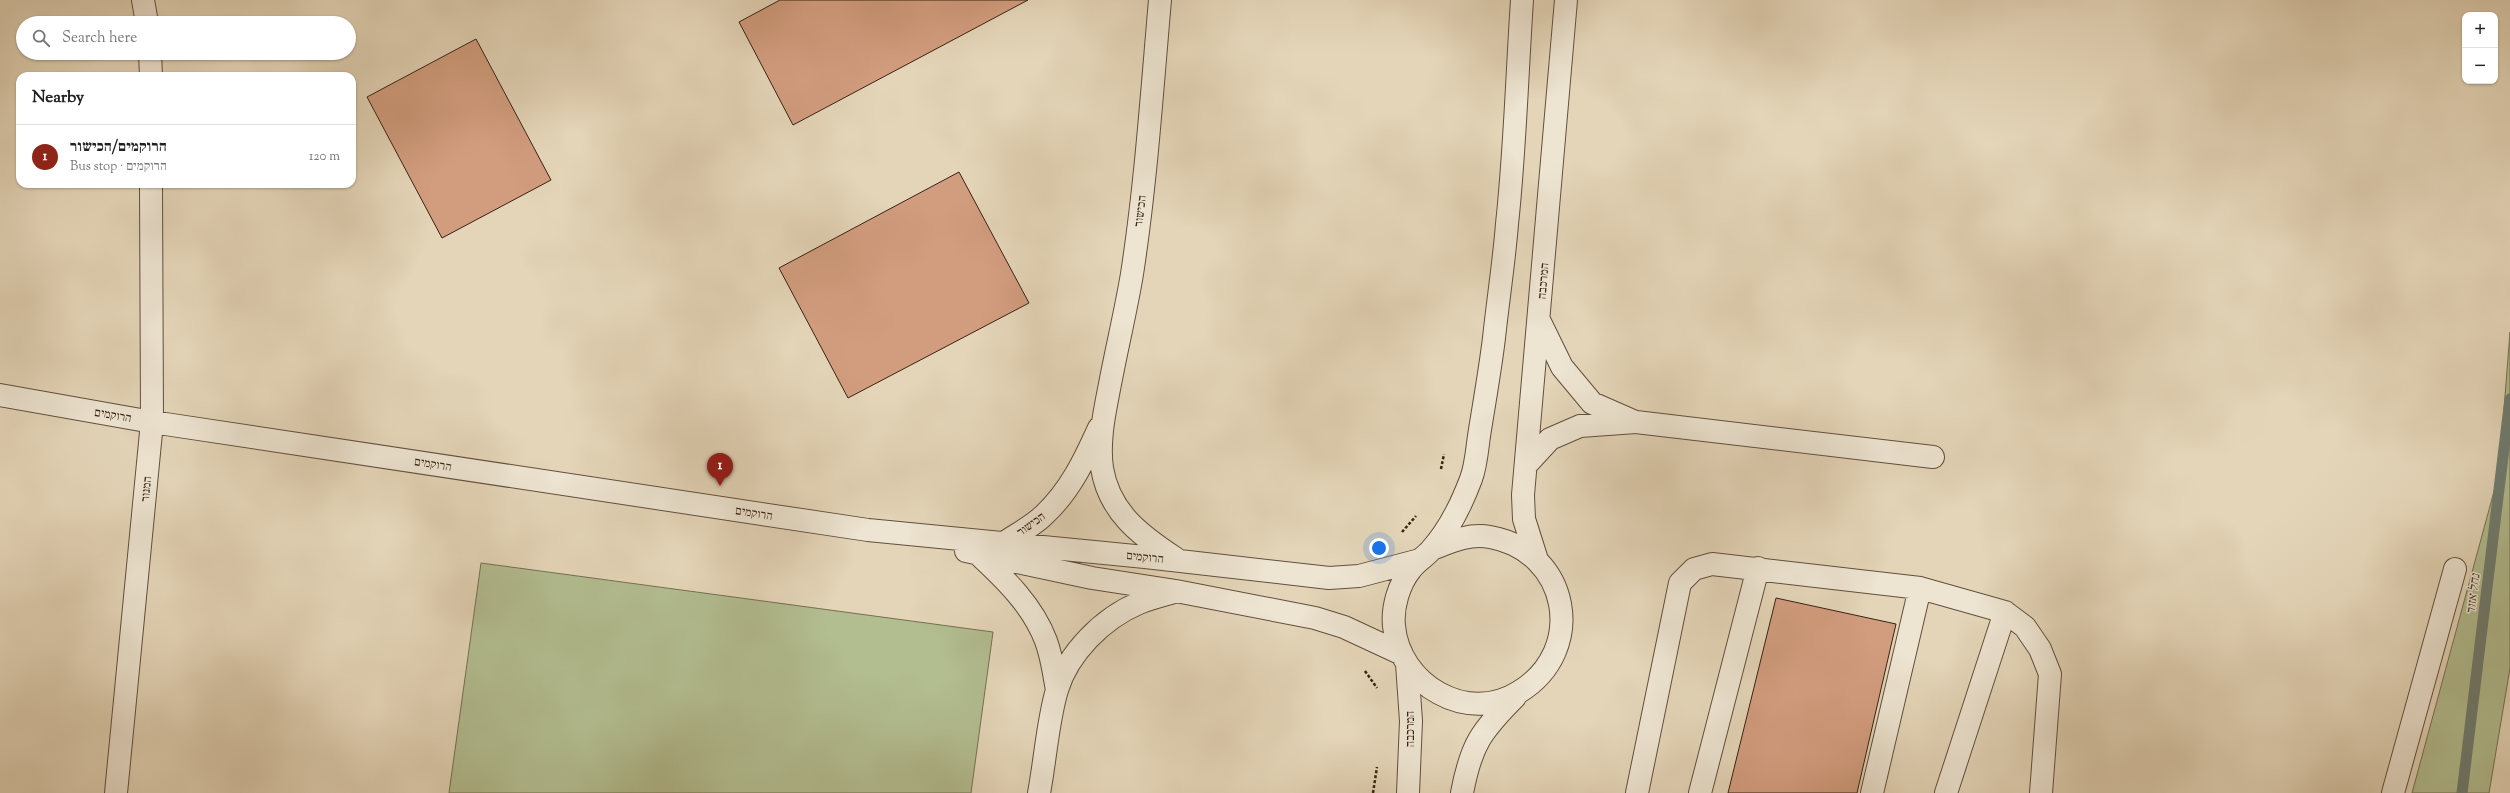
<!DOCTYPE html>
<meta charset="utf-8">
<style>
:root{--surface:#fff;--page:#f2f2f2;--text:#222;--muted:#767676;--line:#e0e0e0;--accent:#8f2418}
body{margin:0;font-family:"Sorts Mill Goudy","Frank Ruhl Libre",serif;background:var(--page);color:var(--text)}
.controls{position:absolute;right:12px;top:12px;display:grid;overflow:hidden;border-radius:8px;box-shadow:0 1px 3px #0004}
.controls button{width:36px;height:36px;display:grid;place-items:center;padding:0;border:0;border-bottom:1px solid var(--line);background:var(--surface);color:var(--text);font:20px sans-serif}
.you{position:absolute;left:1379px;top:548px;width:14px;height:14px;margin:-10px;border:3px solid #fff;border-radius:50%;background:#1a73e8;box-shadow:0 0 0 6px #1a73e833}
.badge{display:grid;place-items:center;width:26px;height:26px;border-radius:50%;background:var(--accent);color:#fff;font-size:13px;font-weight:700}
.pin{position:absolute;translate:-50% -33px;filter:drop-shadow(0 1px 2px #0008)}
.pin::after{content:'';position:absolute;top:21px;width:14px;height:12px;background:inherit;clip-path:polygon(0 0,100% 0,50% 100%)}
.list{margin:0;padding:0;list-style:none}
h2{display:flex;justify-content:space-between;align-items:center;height:52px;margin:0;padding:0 16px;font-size:17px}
h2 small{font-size:13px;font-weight:400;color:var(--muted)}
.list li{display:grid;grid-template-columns:26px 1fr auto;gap:12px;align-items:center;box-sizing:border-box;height:64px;padding:0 16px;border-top:1px solid var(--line)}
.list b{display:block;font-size:15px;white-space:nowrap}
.list p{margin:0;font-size:13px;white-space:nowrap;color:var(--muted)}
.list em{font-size:13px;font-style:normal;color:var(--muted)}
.icon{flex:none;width:22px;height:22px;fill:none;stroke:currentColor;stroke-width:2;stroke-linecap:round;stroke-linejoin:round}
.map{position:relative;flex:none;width:2510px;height:793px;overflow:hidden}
.search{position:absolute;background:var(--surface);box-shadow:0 1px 3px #0004;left:16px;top:16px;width:340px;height:44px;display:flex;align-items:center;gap:10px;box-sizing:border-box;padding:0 14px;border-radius:22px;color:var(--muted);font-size:15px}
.panel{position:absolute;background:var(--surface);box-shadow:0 1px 3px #0004;left:16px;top:72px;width:340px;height:116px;border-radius:12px}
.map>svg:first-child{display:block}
</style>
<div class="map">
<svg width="2510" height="793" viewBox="0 0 2510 793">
<rect width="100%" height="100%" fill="#e4d5b8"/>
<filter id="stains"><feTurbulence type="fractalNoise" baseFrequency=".005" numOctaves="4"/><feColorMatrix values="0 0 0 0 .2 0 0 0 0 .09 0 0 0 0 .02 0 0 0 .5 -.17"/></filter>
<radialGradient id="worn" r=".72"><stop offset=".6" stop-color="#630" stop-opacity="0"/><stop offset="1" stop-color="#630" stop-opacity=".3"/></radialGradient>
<path fill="#b2bd90" stroke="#747052" d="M2510 332V668L2489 793H2412L2499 473Z
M481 563 993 632 971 793H449Z"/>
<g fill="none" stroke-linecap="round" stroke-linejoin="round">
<path stroke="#6f7d72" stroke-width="11" d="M2462 793 2510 399"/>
</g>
<path fill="#d29d7f" stroke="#372214" d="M780 0H1028L793 125 739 22Z
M476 39 551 180 442 238 367 97Z
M959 172 1029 303 848 398 779 268Z
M1776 598 1896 624 1857 793H1728Z"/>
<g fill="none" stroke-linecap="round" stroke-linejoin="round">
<g stroke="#624f3d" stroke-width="24">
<path id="minor" d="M143 0 147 23
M1160 0C1152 91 1146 183 1132 274 1126 310 1117 347 1110 384 1105 410 1098 440 1102 468 1109 512 1140 535 1175 558
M150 53 151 76
M1540 322 1562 367 1592 403 1633 421
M0 395 152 422 868 530 1145 557 1329 578 1359 576 1420 560
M1526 465 1550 439 1580 426 1636 422 1933 457
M1004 543C1017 534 1033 526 1044 515 1070 491 1085 459 1099 428
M1432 549C1450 542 1469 533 1490 537 1569 551 1588 650 1519 692 1467 725 1399 684 1394 626 1392 607 1399 584 1411 569 1416 562 1425 557 1431 550 1448 531 1462 503 1471 479 1476 466 1477 450 1479 436 1484 404 1490 371 1494 338 1498 300 1504 262 1507 224 1515 150 1517 75 1522 0
M966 551 1092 578 1176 591 1315 618 1344 627 1400 653
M978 554C1005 579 1033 606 1046 641 1052 657 1054 674 1057 690
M1537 560 1524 519 1523 495 1566 0
M1407 664 1411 721 1408 793
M116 793 152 422 151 184
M1039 793C1045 762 1048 719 1057 690 1068 653 1103 618 1139 603 1149 599 1160 596 1171 593
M1462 793C1471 745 1481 731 1515 697
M1637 793 1680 583 1694 569 1712 564 1920 588 2005 612 2025 627 2040 649 2050 674 2041 793
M1700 793 1758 568
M1872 793 1920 588
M1946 793 2005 612
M2393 793 2455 569"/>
</g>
<path stroke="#372214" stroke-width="2.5" stroke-dasharray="3 2" stroke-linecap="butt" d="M1441 469 1444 454
M1402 532 1416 516
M1365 671 1377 688
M1373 793 1377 767"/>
<use href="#minor" stroke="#ede4d1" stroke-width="22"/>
</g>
<g text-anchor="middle" stroke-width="3" stroke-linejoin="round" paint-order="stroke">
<g font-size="12" fill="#372214" stroke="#ede4d1">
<text transform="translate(1140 211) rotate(-83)" y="4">הכישור</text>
<text transform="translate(1543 281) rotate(-85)" y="4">המרכבה</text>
<text transform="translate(113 415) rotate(10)" y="4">הרוקמים</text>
<text transform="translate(433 464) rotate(9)" y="4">הרוקמים</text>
<text transform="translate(146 489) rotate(-84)" y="4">המנור</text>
<text transform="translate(754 513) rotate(9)" y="4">הרוקמים</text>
<text transform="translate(1031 524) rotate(-36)" y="4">הכישור</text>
<text transform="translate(1145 557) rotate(6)" y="4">הרוקמים</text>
<text transform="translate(1410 729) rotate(-90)" y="4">המרכבה</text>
</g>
<g font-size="13" font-style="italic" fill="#4e483b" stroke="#ede4d1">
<text transform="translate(2472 594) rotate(-83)" y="5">נחל אזור</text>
</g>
</g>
<rect width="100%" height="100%" filter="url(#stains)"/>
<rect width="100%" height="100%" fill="url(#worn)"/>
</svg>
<div class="controls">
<button>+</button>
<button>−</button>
</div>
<div class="you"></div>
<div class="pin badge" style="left:720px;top:486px">1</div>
<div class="search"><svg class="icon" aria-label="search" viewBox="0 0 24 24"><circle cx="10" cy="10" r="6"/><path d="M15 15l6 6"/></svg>Search here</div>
<section class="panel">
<h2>Nearby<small></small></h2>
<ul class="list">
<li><span class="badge">1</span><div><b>הרוקמים/הכישור</b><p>Bus stop · הרוקמים</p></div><em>120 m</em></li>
</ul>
</section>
</div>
